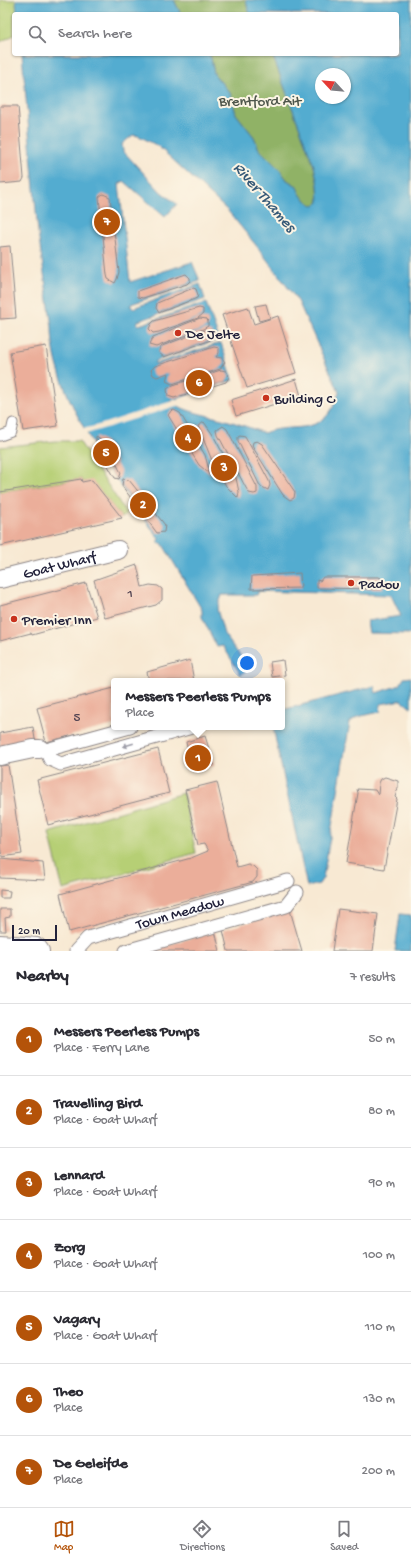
<!DOCTYPE html>
<meta charset="utf-8">
<style>
:root{--surface:#fff;--page:#f7f7f7;--text:#2b2b33;--muted:#7c7c81;--line:#e1e1e2;--accent:#b45309}
body{margin:0;font-family:"Gochi Hand",sans-serif;background:var(--page);color:var(--text)}
.compass{position:absolute;left:315px;top:68px;width:36px;height:36px;border-radius:50%;background:var(--surface);box-shadow:0 1px 3px #0004;rotate:296deg}
.scale{position:absolute;left:12px;bottom:10px;width:45px;box-sizing:border-box;padding-left:4px;border:2px solid #22223b;border-top:0;font-size:11px;line-height:14px;white-space:nowrap;color:#22223b;-webkit-text-stroke:3px #fcf5e5;paint-order:stroke}
.you{position:absolute;left:247px;top:663px;width:14px;height:14px;margin:-10px;border:3px solid #fff;border-radius:50%;background:#1a73e8;box-shadow:0 0 0 6px #1a73e833}
.badge{display:grid;place-items:center;width:26px;height:26px;border-radius:50%;background:var(--accent);color:#fff;font-size:13px;font-weight:700}
.pin{position:absolute;translate:-50% -50%;border:2px solid #fff;box-shadow:0 1px 4px #0006}
.popup{position:absolute;left:111px;top:678px;width:174px;height:52px;box-sizing:border-box;display:grid;place-content:center;border-radius:4px;background:var(--surface);filter:drop-shadow(0 1px 3px #0005);font-size:13px;white-space:nowrap;color:var(--muted)}
.popup b{font-size:15px;color:var(--text)}
.popup::after{content:'';position:absolute;left:50%;top:100%;margin-left:-8px;border:8px solid transparent;border-top-color:var(--surface)}
.list{margin:0;padding:0;list-style:none}
h2{display:flex;justify-content:space-between;align-items:center;height:52px;margin:0;padding:0 16px;font-size:17px}
h2 small{font-size:13px;font-weight:400;color:var(--muted)}
.list li{display:grid;grid-template-columns:26px 1fr auto;gap:12px;align-items:center;box-sizing:border-box;height:72px;padding:0 16px;border-top:1px solid var(--line)}
.list b{display:block;font-size:15px;white-space:nowrap}
.list p{margin:0;font-size:13px;white-space:nowrap;color:var(--muted)}
.list em{font-size:13px;font-style:normal;color:var(--muted)}
.icon{flex:none;width:22px;height:22px;fill:none;stroke:currentColor;stroke-width:2;stroke-linecap:round;stroke-linejoin:round}
.map{position:relative;flex:none;width:411px;height:951px;overflow:hidden}
.search{position:absolute;background:var(--surface);box-shadow:0 1px 3px #0004;left:12px;right:12px;top:12px;height:44px;display:flex;align-items:center;gap:10px;box-sizing:border-box;padding:0 14px;border-radius:4px;color:var(--muted);font-size:15px}
.sheet{height:556px;background:var(--surface)}
nav{display:flex;justify-content:space-around;align-items:center;box-sizing:border-box;height:56px;border-top:1px solid var(--line);background:var(--surface);font-size:11px;color:var(--muted)}
nav a{display:grid;justify-items:center;gap:2px}
nav .on{color:var(--accent)}
.map>svg:first-child{display:block}
</style>
<div class="map">
<svg width="411" height="951" viewBox="0 0 411 951">
<rect width="100%" height="100%" fill="#fcf5e5"/>
<filter id="ink" filterUnits="userSpaceOnUse"><feTurbulence type="fractalNoise" baseFrequency=".025" numOctaves="2"/><feDisplacementMap in="SourceGraphic" scale="8" xChannelSelector="R" yChannelSelector="G"/><feConvolveMatrix kernelMatrix="1 2 1 2 8 2 1 2 1" color-interpolation-filters="sRGB"/></filter>
<filter id="wash" filterUnits="userSpaceOnUse"><feTurbulence type="fractalNoise" baseFrequency=".012" numOctaves="4" result="noise"/><feDisplacementMap in="SourceGraphic" scale="16" xChannelSelector="R" yChannelSelector="G"/><feGaussianBlur stdDeviation="0.9" result="paint"/><feColorMatrix in="noise" values="0 0 0 0 0 0 0 0 0 0 0 0 0 0 0 0 0 1.4 0 .05"/><feComposite in="paint" operator="in"/></filter>
<g filter="url(#wash)">
<rect width="100%" height="100%" fill="#f8e9d3"/>
<path fill="#b6cf74" stroke="#6c7858" d="M0 0H16L17 14H14V35L0 42Z
M55 441H79L127 514 122 518 92 481 82 482 81 479 0 492V447Z
M183 793 196 853 63 890 49 833Z"/>
<path fill="#90b266" stroke="#596a50" d="M174 0H246L248 10 251 14H181Z
M209 54H272L314 166 318 185 319 202 314 206C306 201 299 196 297 186L287 180 279 169 259 149 254 137 236 114 230 93 214 74 211 58Z"/>
<path fill="#53acd0" stroke="#3a6786" fill-rule="evenodd" d="M16 0H174L181 14H17Z
M246 0H411V634L369 633 367 621 401 616 391 595 258 591 256 595H222L217 609 224 634 249 668 241 675 223 646 217 647 202 617V610L162 543 159 544 157 542 159 539C118 481 52 400 52 327L38 233 22 54H209L211 58 214 74 230 93 236 114 254 137 259 149 279 169 287 180 297 186C299 196 306 201 314 206L319 202 318 185 314 166 272 54H397V14H251L248 10ZM321 74H345V98H321ZM133 135 139 136 158 146 228 211 259 249 298 301 339 392C336 399 334 407 330 412 314 435 286 423 264 433 253 429 243 425 232 422 212 415 187 414 170 401L233 380 221 343 155 364V361L219 339 206 303 139 325 137 324 138 321 205 299 200 284 133 308 131 307V304L200 281 192 262 130 282 119 184 124 181 165 217 177 204 161 192 123 151 122 144Z
M411 677V708L401 700 381 704 380 712 357 717 350 722 323 878 319 884 307 887 273 727H282V710L374 686 376 693 400 685 404 678Z
M400 914 411 915V951H395Z"/>
<path fill="#f8e9d3" d="M197 393 174 401 180 405 86 434 83 429 102 424Z"/>
<g id="blocks">
<path fill="#ebae9a" d="M0 106H18L24 178 22 182 0 184Z
M103 194 110 197 119 272 117 279 115 283 108 279 107 275 99 197Z
M10 246 16 318 0 319V247Z
M186 274 190 278V281L187 284 143 298 138 297V291L140 290Z
M193 288 196 289 198 295 197 298 161 312 159 313 156 308 157 303Z
M266 304 270 318 259 321 255 306Z
M248 307 254 324 278 316 296 373 247 388 222 315Z
M199 308 203 309V314L198 318 159 332 153 333 149 329 151 324 154 321Z
M200 318 207 319 208 322V326L203 329 156 347 149 345 153 337Z
M205 330 213 333 211 340 164 357 159 353V350L162 346Z
M46 346 58 426 23 431 10 352Z
M214 347 219 348V353L216 357 222 358 225 362 220 369 172 384 166 381 168 373 157 377 153 375 151 370 155 366Z
M221 370 226 371 228 374 229 377 226 382 174 398 168 396 167 389 173 385Z
M296 379 301 396 236 416 231 400Z
M174 410 180 413 205 455 210 474 199 465 171 420 168 415 171 411Z
M204 422 213 435 236 478 239 492 238 498 226 486 211 458 198 426Z
M223 426 227 429 257 487V493L254 494 249 493 246 488 218 435 217 430Z
M240 435 245 436 269 481 270 485 268 490 260 486 238 441V436Z
M96 436 106 442 121 473 119 479 115 478 96 445Z
M257 441 262 444 295 492 294 498 290 500 283 495 252 446 253 442Z
M81 479 82 482 92 480 122 518 0 546V492Z
M123 479 129 480 165 525 164 532 157 533 122 486Z
M137 565 142 587 150 585 158 586 162 589V600L156 605 105 618 94 580Z
M300 573 301 588 251 589 252 576Z
M323 577H379L384 580V584L381 589H379L317 588V580L320 581Z
M86 583 97 617 32 635 31 633 0 641V605Z
M190 660 194 681H149L147 672Z
M283 660 285 675 272 677 270 662Z
M114 688V725L46 742 37 708Z
M33 727 36 745 0 751V733Z
M205 736 214 765 194 771 191 763 187 764 184 753 188 752 186 742Z
M158 749 169 793 48 825 37 780Z
M8 765 22 854 2 857 0 846V766Z
M385 777 398 781V788L395 797 397 799 384 869 346 863 358 793 357 789 375 790 378 795 379 783 381 779Z
M217 782 237 867 248 864 253 866 257 870V877L253 882 69 932 60 894 191 858 208 851 204 844 198 845 185 790Z
M0 859 43 863 45 880 0 878Z
M0 890 10 891 9 898H0Z
M0 909H10V917L5 918 6 931H0Z
M338 909 378 914 373 951H332Z
M290 910 302 951H228L223 930Z
M215 931 220 951H147Z"/>
</g>
</g>
<g filter="url(#ink)">
<use href="#blocks" fill-opacity="0" stroke="#8d8687" stroke-width="1"/>
<g fill="none" stroke-linecap="round" stroke-linejoin="round">
<g stroke="#8d8687" stroke-width="11">
<path id="service" d="M0 436 11 432 13 423"/>
</g>
<g stroke="#8d8687" stroke-width="15">
<g id="pedestrian">
<path d="M130 727 46 750 50 759 61 764 192 727"/>
<path id="s1" d="M76 951 88 938 288 881"/>
<path d="M126 951 286 906 297 892"/>
</g>
</g>
<g stroke="#8d8687" stroke-width="20">
<g id="minor">
<path id="s2" d="M0 579 118 550"/>
<path d="M0 756 33 749H40"/>
<path d="M0 944 37 947 40 951"/>
</g>
</g>
<use href="#service" stroke="#fff" stroke-width="9"/>
<use href="#pedestrian" stroke="#fff" stroke-width="13"/>
<use href="#minor" stroke="#fff" stroke-width="18"/>
</g>
<defs><path id="oneway-solid" d="M-6-.8H1V-3.2L6.5 0L1 3.2V.8H-6Z"/></defs>
<use fill="#9c9ca7" href="#oneway-solid" transform="translate(128 745) rotate(164)"/>
</g>
<g fill="#c8321e" stroke="#fcf5e5" stroke-width="1.5">
<circle cx="178" cy="333" r="4"/>
<circle cx="266" cy="398" r="4"/>
<circle cx="351" cy="583" r="4"/>
<circle cx="14" cy="619" r="4"/>
</g>
<g text-anchor="middle" stroke-width="4" stroke-linejoin="round" paint-order="stroke">
<g font-size="13" fill="#544553">
<text x="130" y="597">1</text>
<text x="77" y="721">5</text>
</g>
<g font-size="15" fill="#4e564c" stroke="#fcf5e5">
<text x="260" y="105">Brentford Ait</text>
</g>
<g font-size="15" fill="#22223b" stroke="#fcf5e5" text-anchor="start">
<text x="186" y="338">De Jelte</text>
<text x="274" y="403">Building C</text>
<text x="359" y="588">Padou</text>
<text x="22" y="624">Premier Inn</text>
</g>
<g font-size="15" fill="#22223b" stroke="#fcf5e5">
<text dy="5" stroke="none"><textPath href="#s2" startOffset="61">Goat Wharf</textPath></text>
<text dy="5" stroke="none"><textPath href="#s1" startOffset="113">Town Meadow</textPath></text>
</g>
<g font-size="16" font-style="italic" fill="#365977" stroke="#fcf5e5">
<text transform="translate(266 196) rotate(49)" y="6">River Thames</text>
</g>
</g>
</svg>
<svg class="compass" viewBox="-18 -18 36 36"><path d="M0-13l5 13h-10z" fill="#e53935"/><path d="M0 13l5-13h-10z" fill="#7c7c81"/></svg>
<div class="scale">20 m</div>
<div class="you"></div>
<div class="pin badge" style="left:198px;top:758px">1</div>
<div class="popup"><b>Messers Peerless Pumps</b>Place</div>
<div class="pin badge" style="left:143px;top:505px">2</div>
<div class="pin badge" style="left:224px;top:468px">3</div>
<div class="pin badge" style="left:188px;top:438px">4</div>
<div class="pin badge" style="left:106px;top:453px">5</div>
<div class="pin badge" style="left:199px;top:383px">6</div>
<div class="pin badge" style="left:107px;top:222px">7</div>
<div class="search"><svg class="icon" aria-label="search" viewBox="0 0 24 24"><circle cx="10" cy="10" r="6"/><path d="M15 15l6 6"/></svg>Search here</div>
</div>
<section class="sheet">
<h2>Nearby<small>7 results</small></h2>
<ul class="list">
<li><span class="badge">1</span><div><b>Messers Peerless Pumps</b><p>Place · Ferry Lane</p></div><em>50 m</em></li>
<li><span class="badge">2</span><div><b>Travelling Bird</b><p>Place · Goat Wharf</p></div><em>80 m</em></li>
<li><span class="badge">3</span><div><b>Lennard</b><p>Place · Goat Wharf</p></div><em>90 m</em></li>
<li><span class="badge">4</span><div><b>Zorg</b><p>Place · Goat Wharf</p></div><em>100 m</em></li>
<li><span class="badge">5</span><div><b>Vagary</b><p>Place · Goat Wharf</p></div><em>110 m</em></li>
<li><span class="badge">6</span><div><b>Theo</b><p>Place</p></div><em>130 m</em></li>
<li><span class="badge">7</span><div><b>De Geleifde</b><p>Place</p></div><em>200 m</em></li>
</ul>
</section>
<nav>
<a class="on"><svg class="icon" aria-label="map" viewBox="0 0 24 24"><path d="M3 6l6-2 6 2 6-2v14l-6 2-6-2-6 2zM9 4v14M15 6v14"/></svg>Map</a>
<a><svg class="icon" aria-label="directions" viewBox="0 0 24 24"><path d="M12 3l9 9-9 9-9-9zM9 14v-3h6M13 9l2 2-2 2"/></svg>Directions</a>
<a><svg class="icon" aria-label="saved" viewBox="0 0 24 24"><path d="M7 4h10v16l-5-4-5 4z"/></svg>Saved</a>
</nav>
